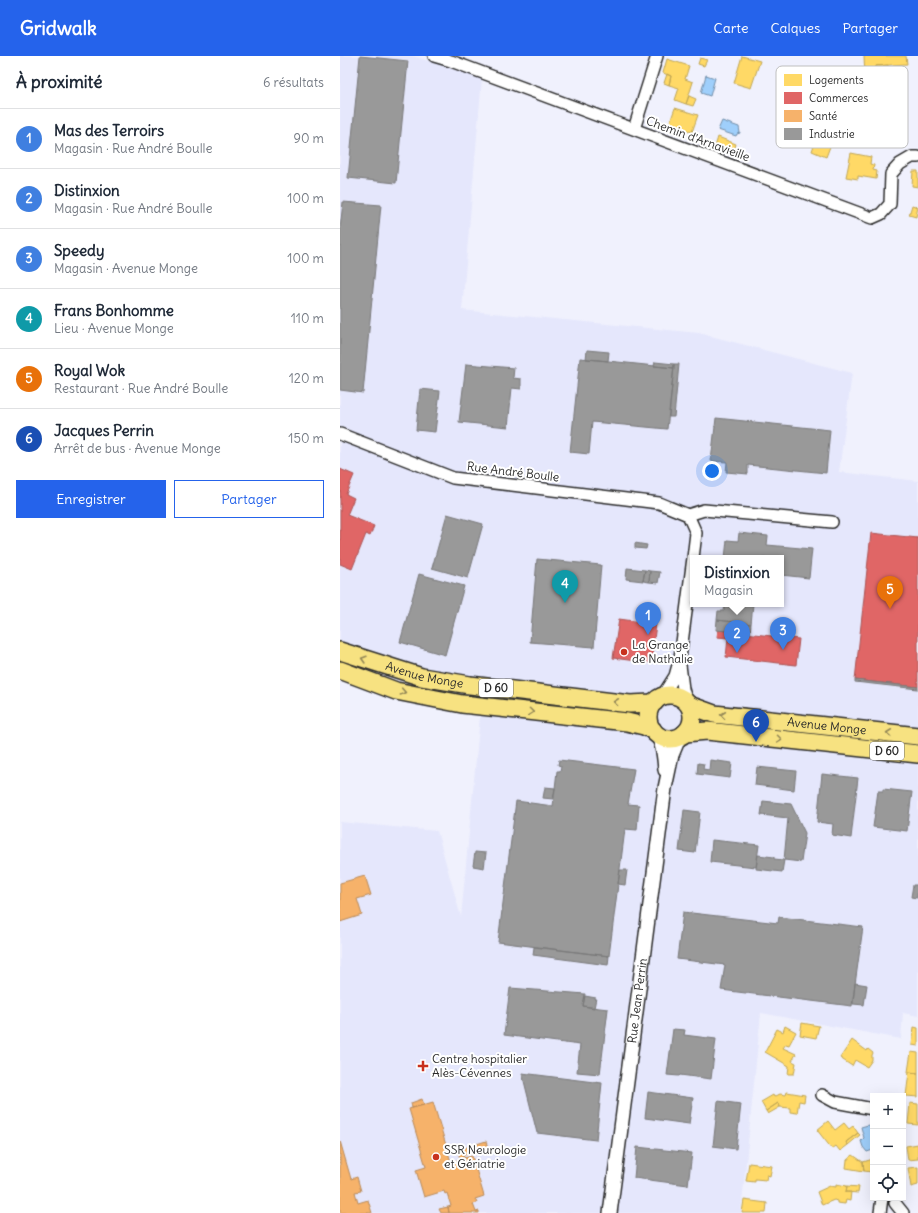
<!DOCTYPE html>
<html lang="fr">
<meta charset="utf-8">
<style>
:root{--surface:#fff;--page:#f2f2f3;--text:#1f2937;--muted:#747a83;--line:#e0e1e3;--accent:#2563eb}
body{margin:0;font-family:Delius,sans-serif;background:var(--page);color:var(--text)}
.controls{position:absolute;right:12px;bottom:12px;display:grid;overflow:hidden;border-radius:0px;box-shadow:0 4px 16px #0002}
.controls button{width:36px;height:36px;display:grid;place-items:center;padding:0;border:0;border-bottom:1px solid var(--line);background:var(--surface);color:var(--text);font:20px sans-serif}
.you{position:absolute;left:372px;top:415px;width:14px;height:14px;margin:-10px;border:3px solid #fff;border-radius:50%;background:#1a73e8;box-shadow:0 0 0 6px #1a73e833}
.badge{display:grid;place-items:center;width:26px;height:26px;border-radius:50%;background:var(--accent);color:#fff;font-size:13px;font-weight:700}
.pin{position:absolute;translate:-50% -33px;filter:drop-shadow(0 1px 2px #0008)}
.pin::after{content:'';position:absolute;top:21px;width:14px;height:12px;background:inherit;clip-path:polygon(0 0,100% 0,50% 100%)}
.popup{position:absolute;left:350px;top:499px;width:94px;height:52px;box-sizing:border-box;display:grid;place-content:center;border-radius:0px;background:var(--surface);filter:drop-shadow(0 1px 3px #0005);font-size:13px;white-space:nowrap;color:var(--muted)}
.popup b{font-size:15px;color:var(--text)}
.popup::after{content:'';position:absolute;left:50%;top:100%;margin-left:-8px;border:8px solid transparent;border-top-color:var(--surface)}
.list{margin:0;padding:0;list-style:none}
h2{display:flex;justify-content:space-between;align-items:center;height:52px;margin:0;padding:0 16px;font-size:17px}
h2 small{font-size:13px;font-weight:400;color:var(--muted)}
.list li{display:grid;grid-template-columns:26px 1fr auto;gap:12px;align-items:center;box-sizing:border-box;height:60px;padding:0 16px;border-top:1px solid var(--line)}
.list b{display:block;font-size:15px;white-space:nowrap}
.list p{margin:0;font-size:13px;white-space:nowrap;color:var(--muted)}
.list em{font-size:13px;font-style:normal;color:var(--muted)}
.actions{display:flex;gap:8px;padding:12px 16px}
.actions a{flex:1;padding:9px 0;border:1px solid var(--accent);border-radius:0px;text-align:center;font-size:14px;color:var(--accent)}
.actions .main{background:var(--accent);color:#fff}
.icon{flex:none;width:22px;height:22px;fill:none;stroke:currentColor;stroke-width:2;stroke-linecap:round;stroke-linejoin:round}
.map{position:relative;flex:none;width:578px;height:1157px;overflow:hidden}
header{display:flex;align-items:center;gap:24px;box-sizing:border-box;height:56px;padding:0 20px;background:var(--accent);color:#fff}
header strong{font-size:19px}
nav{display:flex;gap:22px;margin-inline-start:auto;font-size:14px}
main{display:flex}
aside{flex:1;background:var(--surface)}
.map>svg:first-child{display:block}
</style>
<header>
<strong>Gridwalk</strong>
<nav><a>Carte</a><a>Calques</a><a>Partager</a></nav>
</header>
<main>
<aside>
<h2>À proximité<small>6 résultats</small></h2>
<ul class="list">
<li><span class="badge" style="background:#3f7fe0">1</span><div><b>Mas des Terroirs</b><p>Magasin · Rue André Boulle</p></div><em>90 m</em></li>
<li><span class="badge" style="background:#3f7fe0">2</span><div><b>Distinxion</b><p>Magasin · Rue André Boulle</p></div><em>100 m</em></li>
<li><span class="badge" style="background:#3f7fe0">3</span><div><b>Speedy</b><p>Magasin · Avenue Monge</p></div><em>100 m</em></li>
<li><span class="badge" style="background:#0f9aa8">4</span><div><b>Frans Bonhomme</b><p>Lieu · Avenue Monge</p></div><em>110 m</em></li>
<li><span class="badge" style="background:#e8710a">5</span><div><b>Royal Wok</b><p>Restaurant · Rue André Boulle</p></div><em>120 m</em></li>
<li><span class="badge" style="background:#1a4fb4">6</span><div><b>Jacques Perrin</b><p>Arrêt de bus · Avenue Monge</p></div><em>150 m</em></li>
</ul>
<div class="actions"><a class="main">Enregistrer</a><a>Partager</a></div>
</aside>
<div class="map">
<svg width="578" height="1157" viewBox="0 0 578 1157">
<rect width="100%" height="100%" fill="#f0f1fd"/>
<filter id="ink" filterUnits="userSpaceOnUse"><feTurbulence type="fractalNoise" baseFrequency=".025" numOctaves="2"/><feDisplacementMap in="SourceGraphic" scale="8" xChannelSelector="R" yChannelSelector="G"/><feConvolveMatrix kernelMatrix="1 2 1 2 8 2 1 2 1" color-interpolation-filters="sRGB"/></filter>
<g filter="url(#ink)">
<path fill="#e5e7fc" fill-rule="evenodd" d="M0 0H73L142 22 122 254 359 277 512 317 499 416 578 425V960L563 957 561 983 421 957 401 1157H0V766L97 775 121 861 143 629 0 590ZM353 502H441V548H353Z"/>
<path fill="#9fcffb" stroke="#718da8" d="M366 19 375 22 370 40 361 37Z
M547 33H557V52H548Z
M382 65 399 71 400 77 397 78 396 80 378 74Z
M528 1069 533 1072V1094L527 1096 523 1091 521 1085 524 1082 521 1071Z"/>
<path fill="#ffd966" stroke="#bfa554" d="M402 0 420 5 411 32 394 27Z
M524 0H566L567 8 536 10V21L525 22Z
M360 2 367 4 364 10 358 8Z
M327 3 349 10 345 23 353 26 346 48 335 44 339 32 329 29 331 20 323 17Z
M548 9V12H539V21H536V10Z
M327 18 331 20 329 29 324 27Z
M491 30 507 35 501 53 504 54 502 62 493 59V56H490L489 58 483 56Z
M532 31 545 46 539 50 527 35Z
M349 40 356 43 353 50 346 48Z
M520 40 527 48 525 56 516 53Z
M335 52 358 59 352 76 329 69Z
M479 75 494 80 486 101 472 95Z
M378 81 396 88 393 97 375 91Z
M511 97 531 101 530 108 534 109 533 114 537 115 536 123 518 120V123L506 121Z
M573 115H578V131L572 130Z
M572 149 578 151 576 161 569 159Z
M462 967 479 970 476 982 460 979Z
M445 970 456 976 449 989 446 988 443 992 456 998 452 1005 456 1007 454 1018H448L449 1010 425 996 437 973 443 976Z
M574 971 578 972V990L572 989Z
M512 984 527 995 528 993 533 997 532 999V1004L527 1011 515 1004 512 1010 500 1002Z
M571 996 578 997V1017L568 1016Z
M569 1016 578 1017V1041L566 1040Z
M447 1036 465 1039 464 1046 459 1045 457 1057 450 1056V1052L440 1051 438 1047 426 1055 421 1046 433 1039 434 1041 440 1038 446 1039Z
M438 1047 440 1051 428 1058 426 1055Z
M570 1047 578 1048V1069L568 1068Z
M488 1065 495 1074 504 1067 509 1073 513 1070 518 1077 506 1086 508 1089 500 1095 496 1090 492 1093 477 1074Z
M518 1077 520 1079 508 1089 506 1086Z
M578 1088V1103L568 1104 566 1090Z
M513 1099 523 1106 524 1115 506 1112 507 1104Z
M533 1103 532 1116 524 1115 523 1106Z
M409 1107 432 1110 430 1120 427 1119 426 1124 415 1123V1126L406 1125Z
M578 1111V1129L571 1131 568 1112Z
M496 1128 507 1130 506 1136H511L510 1145 506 1144 505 1148 497 1147V1145L494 1144 482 1149 477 1136 490 1130 496 1131Z
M507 1130 519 1131 518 1137 506 1136Z
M404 1144 427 1147 426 1157H402Z"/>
<path fill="#e06666" stroke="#aa5454" d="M0 413 14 419 6 438 14 442 7 459 34 470 30 480 26 478 12 513 0 508Z
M531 477 578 482V631L515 624Z
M279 563 316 568 311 607 273 602Z
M378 574 459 583 456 609 386 601 388 582 377 581Z"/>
<path fill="#f6b26b" stroke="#b98a58" d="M25 820 31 839 17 843 22 859 0 866V827Z
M82 1043 84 1049 72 1052 71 1047Z
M93 1046 111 1106 121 1103 122 1105H125L124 1102 132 1100 144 1140 135 1143 137 1147 133 1148 136 1156 139 1155V1157H109L108 1151 111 1150 107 1137 105 1138 104 1135 84 1141 76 1114 86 1111 69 1053Z
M0 1085 11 1123 17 1121 21 1135 15 1136 18 1147 28 1144 32 1157H0Z
M146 1085 149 1096 139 1098 138 1095 123 1099 124 1102 120 1103 118 1094Z
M108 1151 109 1157H101L99 1153Z"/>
<path fill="#999" stroke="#787878" d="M20 0 68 5 56 127 8 122Z
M3 146 41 149 23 337 0 334V173Z
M247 294 269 296 268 305 246 303Z
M240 302 334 312 327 373 252 366 249 398 230 396Z
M315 306 334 308V312L314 310Z
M126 308 174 312 173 322 181 323V333L172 332 168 371 119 366Z
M334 308H339L334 361H329Z
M80 333 100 335 95 376 76 374Z
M376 362 490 374 486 417 408 409V418L386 416 387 406 371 405Z
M107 458 143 468 128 522 92 512Z
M399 477 428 480 427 489 472 493 469 522 441 519V502H385L387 484 398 485Z
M295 487 307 489 306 493 295 492Z
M197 503 261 509 254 591 190 586Z
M287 512 305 514 303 525 286 523Z
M305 514 310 515 309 526 303 525Z
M310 515 320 516 318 527 309 526Z
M79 518 124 530 105 599 60 586Z
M385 548H413L411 568 377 564 378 555H384Z
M377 564 411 568 410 577 376 574Z
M515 624 578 631V633L515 626Z
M219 704 294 713 288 748 299 749 297 774 285 773 269 900 158 886 176 745 213 750 217 715H220L221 710 218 709Z
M370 704 392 707 390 722 357 718 358 707 364 708 363 713 369 714Z
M417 711 456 715 454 734 415 729Z
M482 718 518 722 511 782 492 779 493 768 477 766Z
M205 731 215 732 213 743 203 742Z
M543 733 572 736 567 775 533 771 538 735H543Z
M423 745 451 748 465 777 461 806 444 804 448 762 421 759Z
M344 754 360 756 355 797 339 795Z
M372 784 419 789 416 811 370 806Z
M135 796 146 797 144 812 133 810Z
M418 799 434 801V803L444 804 442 816 416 813Z
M280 814H287L285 829 278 828Z
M573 829H578L577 842 571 841Z
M343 856 438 867 439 861 523 871 512 950 381 934 385 909 337 903Z
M194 891 269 900 268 909 193 899Z
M515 927 527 929 524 949 513 948Z
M170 932 245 938 243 950 268 953 260 1018 237 1016 240 989 164 979Z
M245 940 256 942 254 952 243 950Z
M333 973 345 974 344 979 376 983 371 1023 340 1019 339 1020 327 1019Z
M182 1017 262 1027 256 1084 197 1077Z
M308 1036 353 1042 349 1068 305 1062Z
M378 1045 401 1048 396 1093 373 1090Z
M297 1091 352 1097 348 1129 294 1122Z"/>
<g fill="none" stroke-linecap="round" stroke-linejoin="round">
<g stroke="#2b2b2b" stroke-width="14">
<path id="minor" d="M94 0 111 5 532 162 541 158 550 148 551 118 560 108 572 101H578
M294 73 317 0
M0 378 113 422 319 447 348 459 356 477 353 502
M348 459 364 454 492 466
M340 609 343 633 347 647
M320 642 326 634 335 620 340 602 353 502
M482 1039 495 1046 533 1053
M555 1147 563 1157
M540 1157 542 1142"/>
</g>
<g stroke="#2b2b2b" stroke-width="16">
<g id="tertiary">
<path d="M317 678C323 690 324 701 325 714"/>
<path id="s1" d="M270 1157 325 732 332 699 340 680"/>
</g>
</g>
<g stroke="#2b2b2b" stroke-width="20">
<g id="primary">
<path id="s2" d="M0 595 82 621 130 629 290 648 311 647 315 646"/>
<path d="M0 614 56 635 122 648 287 666 304 670 313 674"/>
<circle cx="330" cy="661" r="22"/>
<path id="s3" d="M349 649 374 658 578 680"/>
<path d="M345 677 367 675 578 698"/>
</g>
</g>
<use href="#minor" stroke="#fff" stroke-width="11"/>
<use href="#tertiary" stroke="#fff" stroke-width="13"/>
<use href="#primary" stroke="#f7e281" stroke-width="17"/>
</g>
<defs><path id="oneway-chevron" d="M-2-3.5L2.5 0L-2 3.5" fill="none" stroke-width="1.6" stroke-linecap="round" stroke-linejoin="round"/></defs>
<g stroke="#918656">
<use href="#oneway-chevron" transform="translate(24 603) rotate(-163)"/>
<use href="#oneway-chevron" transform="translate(63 636) rotate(12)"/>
<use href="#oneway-chevron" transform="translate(276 646) rotate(-173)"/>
<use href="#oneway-chevron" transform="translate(191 656) rotate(7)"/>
<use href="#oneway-chevron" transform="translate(383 659) rotate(-173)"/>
<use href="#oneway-chevron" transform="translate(549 677) rotate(-174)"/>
<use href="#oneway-chevron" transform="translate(439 683) rotate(7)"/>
</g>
</g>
<g fill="#c8321e" stroke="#fff" stroke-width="1.5">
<circle cx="284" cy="596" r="4"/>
<path d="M81 1004h4v4h4v4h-4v4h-4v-4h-4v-4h4z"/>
<circle cx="96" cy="1101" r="4"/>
</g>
<g text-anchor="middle" stroke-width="4" stroke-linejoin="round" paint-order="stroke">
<g fill="#fff" stroke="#6b6b6b" stroke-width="1">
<rect x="139" y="623" width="34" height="18" rx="3"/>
<rect x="530" y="686" width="34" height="18" rx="3"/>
</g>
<g font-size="11" font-weight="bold" fill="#2b2b2b">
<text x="156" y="636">D 60</text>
<text x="547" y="699">D 60</text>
</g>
<g font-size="12" fill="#2b2b2b" stroke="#fff">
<text transform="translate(358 83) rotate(20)" y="4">Chemin d'Arnavieille</text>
<text transform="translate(173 416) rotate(7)" y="4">Rue André Boulle</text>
<text dy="4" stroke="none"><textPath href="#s2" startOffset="88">Avenue Monge</textPath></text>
<text dy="4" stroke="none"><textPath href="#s3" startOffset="140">Avenue Monge</textPath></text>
<text dy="4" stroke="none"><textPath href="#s1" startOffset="214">Rue Jean Perrin</textPath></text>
</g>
<g font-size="12" fill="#2b2b2b" stroke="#fff" text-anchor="start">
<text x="292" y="593">La Grange<tspan x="292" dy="14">de Nathalie</tspan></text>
<text x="92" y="1007">Centre hospitalier<tspan x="92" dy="14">Alès-Cévennes</tspan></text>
<text x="104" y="1098">SSR Neurologie<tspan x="104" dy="14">et Gériatrie</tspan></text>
</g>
</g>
<rect x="436" y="10" width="132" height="82" rx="6" fill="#fff" stroke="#bfbfbf" stroke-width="1"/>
<rect x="444" y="18" width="18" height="12" fill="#ffd966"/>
<rect x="444" y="36" width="18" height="12" fill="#e06666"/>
<rect x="444" y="54" width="18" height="12" fill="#f6b26b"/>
<rect x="444" y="72" width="18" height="12" fill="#999"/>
<g font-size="11" fill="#2b2b2b">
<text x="469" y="28">Logements</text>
<text x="469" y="46">Commerces</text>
<text x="469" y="64">Santé</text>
<text x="469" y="82">Industrie</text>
</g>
</svg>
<div class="controls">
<button>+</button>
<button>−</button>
<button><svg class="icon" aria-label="locate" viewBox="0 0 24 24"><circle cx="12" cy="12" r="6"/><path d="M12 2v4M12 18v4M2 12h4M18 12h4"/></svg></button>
</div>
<div class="you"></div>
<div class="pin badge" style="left:308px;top:579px;background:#3f7fe0">1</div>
<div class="pin badge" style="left:397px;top:597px;background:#3f7fe0">2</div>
<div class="popup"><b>Distinxion</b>Magasin</div>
<div class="pin badge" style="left:443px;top:594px;background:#3f7fe0">3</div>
<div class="pin badge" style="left:225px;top:547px;background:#0f9aa8">4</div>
<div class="pin badge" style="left:550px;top:553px;background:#e8710a">5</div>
<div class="pin badge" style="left:416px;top:686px;background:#1a4fb4">6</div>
</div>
</main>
